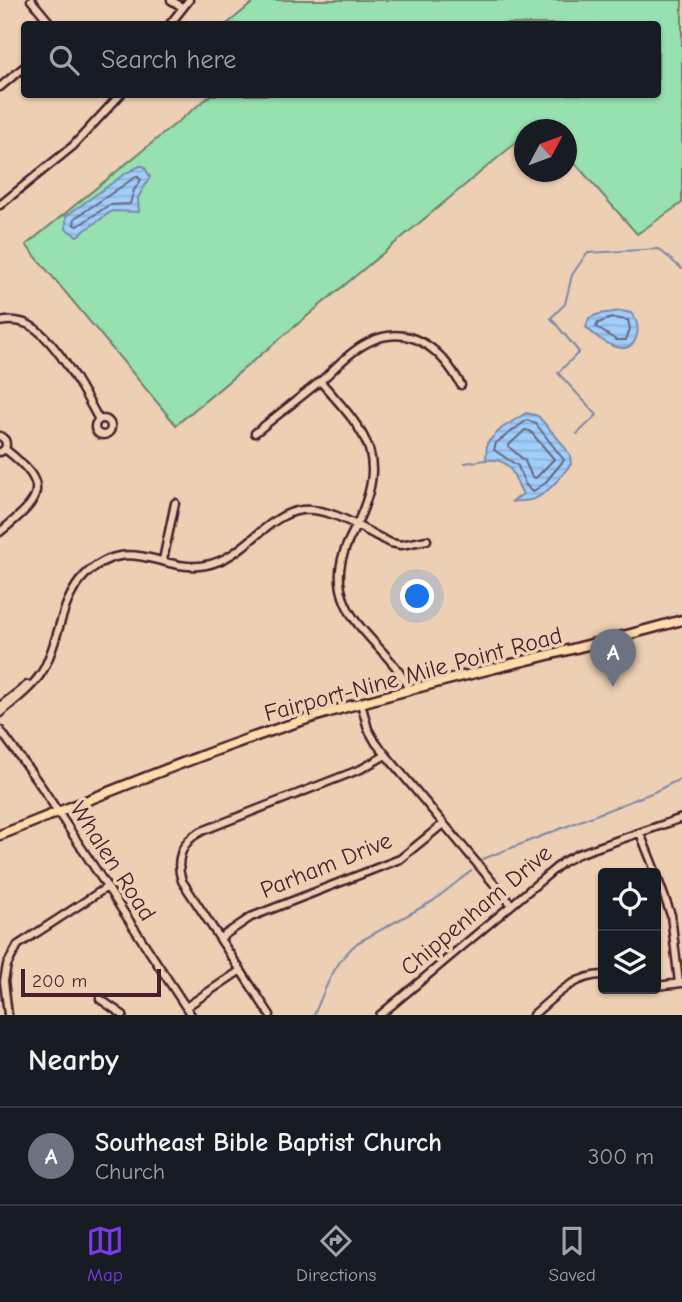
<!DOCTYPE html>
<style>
:root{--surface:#171b24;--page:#242831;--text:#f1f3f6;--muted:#9ea1a6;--line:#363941;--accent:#7c3aed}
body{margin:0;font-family:"Comic Neue",sans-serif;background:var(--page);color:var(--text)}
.controls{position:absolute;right:21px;bottom:21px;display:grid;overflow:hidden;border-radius:7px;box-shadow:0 2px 5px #0004}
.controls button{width:63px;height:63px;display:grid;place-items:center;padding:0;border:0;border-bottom:2px solid var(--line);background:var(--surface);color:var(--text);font:35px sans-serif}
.compass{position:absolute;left:514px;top:119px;width:63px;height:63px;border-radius:50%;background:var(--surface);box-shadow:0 2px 5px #0004;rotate:49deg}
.scale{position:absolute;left:21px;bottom:18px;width:140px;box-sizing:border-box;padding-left:7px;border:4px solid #4a1f2b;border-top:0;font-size:19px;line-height:24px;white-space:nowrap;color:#4a1f2b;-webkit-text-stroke:5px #edd0b4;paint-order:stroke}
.you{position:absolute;left:418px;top:597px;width:24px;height:24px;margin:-18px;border:5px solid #fff;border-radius:50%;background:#1a73e8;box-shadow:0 0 0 10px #1a73e833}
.badge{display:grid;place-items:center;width:46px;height:46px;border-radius:50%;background:var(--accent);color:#fff;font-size:23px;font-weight:700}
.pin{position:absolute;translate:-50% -58px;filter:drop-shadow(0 2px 4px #0008)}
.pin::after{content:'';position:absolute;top:37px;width:24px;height:21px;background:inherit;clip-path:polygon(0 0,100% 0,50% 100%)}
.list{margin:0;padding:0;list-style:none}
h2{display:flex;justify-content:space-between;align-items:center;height:91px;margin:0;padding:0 28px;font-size:30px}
h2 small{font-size:23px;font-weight:400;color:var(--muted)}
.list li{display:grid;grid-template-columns:46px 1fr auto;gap:21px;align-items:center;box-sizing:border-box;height:98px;padding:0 28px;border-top:2px solid var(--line)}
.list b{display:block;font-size:26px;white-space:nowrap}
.list p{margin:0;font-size:23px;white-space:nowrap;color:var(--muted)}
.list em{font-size:23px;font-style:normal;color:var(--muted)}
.icon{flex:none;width:38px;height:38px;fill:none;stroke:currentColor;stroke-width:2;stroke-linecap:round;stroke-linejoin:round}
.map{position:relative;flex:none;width:682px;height:1015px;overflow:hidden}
.search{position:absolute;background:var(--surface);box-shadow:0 2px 5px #0004;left:21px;right:21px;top:21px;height:77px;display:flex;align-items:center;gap:18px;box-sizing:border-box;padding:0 24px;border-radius:7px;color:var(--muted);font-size:26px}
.sheet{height:189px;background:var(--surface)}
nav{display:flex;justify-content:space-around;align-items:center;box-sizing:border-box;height:98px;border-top:2px solid var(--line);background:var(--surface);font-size:19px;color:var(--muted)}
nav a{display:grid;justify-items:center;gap:4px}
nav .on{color:var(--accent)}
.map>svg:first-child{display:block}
</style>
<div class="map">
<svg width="682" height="1015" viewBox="0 0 682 1015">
<defs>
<pattern id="water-rules" width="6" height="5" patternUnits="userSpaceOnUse" patternTransform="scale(1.75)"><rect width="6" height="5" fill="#9fcefb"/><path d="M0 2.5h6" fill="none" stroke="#8ab0d7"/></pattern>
</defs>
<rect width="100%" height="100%" fill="#edd0b4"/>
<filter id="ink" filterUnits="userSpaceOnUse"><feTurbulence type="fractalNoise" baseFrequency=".0143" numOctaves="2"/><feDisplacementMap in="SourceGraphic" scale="14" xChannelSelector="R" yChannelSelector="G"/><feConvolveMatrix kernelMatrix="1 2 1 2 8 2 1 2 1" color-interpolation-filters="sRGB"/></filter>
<g filter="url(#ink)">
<path fill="#97e1b0" stroke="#70806e" stroke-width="2" d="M256 0H682V203L637 234 567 154 566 130 545 129 540 124 533 129 524 130V136L176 425 26 245 211 95 658 94V24H227Z"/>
<path fill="url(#water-rules)" stroke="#7d88a8" stroke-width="2" d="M140 166H144L150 177 138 198 139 212 112 211 77 236 66 229V216L126 173Z
M621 311 631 313C637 320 639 326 637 335 630 363 597 339 586 327L589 318 599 314Z
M526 413 538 416 561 442 570 455 571 464C561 476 549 493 534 499 526 502 519 500 511 502L523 494C513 478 513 457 486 460L487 443 502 428Z"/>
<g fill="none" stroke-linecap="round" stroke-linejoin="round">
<path stroke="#6c657e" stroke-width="2" d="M137 176 141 180 134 190 130 204 109 205 78 226 74 225 75 218Z
M612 318 628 320 630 329 626 340H616L596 327 598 323Z
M527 420 536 424 564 460 544 484 532 492 525 484 518 466 494 450 496 443Z
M525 430 530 431 554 459 536 478 532 477 525 461 508 446Z"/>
<path stroke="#7d88a8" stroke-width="2" d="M577 434 597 415 558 373 579 352 551 318 565 304 572 275 587 253 659 249 682 269
M465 463 486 460
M483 859 654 792 682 778
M314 1015C326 987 333 964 357 943L433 901 471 871"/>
<g stroke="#4a1f2b" stroke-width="11">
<path id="minor" d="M31 0 51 24
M171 0 182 7
M170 24 189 0
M0 87 24 67
M0 205 73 146 121 94
M0 322C9 320 18 320 27 324 54 335 85 394 99 420
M320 381C370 437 390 458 353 532 343 551 337 568 341 589 349 631 395 652 409 691
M95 427a8 8 0 1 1 16 0a8 8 0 1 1-16 0Z
M255 433C278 415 300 397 323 379 337 366 352 350 369 342 410 322 442 350 461 385
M0 436C8 440 8 449 0 452
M0 532C42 498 52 486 5 449
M163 560 175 503
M361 703 368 729 376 743 511 904
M0 706 27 685
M0 713C14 701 32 688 42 672 60 642 59 601 85 575 129 532 163 574 206 565 245 558 266 514 302 510 333 507 364 531 391 543L401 545 427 540
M0 730 41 786 191 1015
M640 833 656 873
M656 874 671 915 679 983
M220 938 251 917 400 859 443 824
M656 986 682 983
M100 999 123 1015
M186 1007 241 970
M8 1015 4 981 7 965 18 945 107 887
M270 1015 182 881C175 861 181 841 202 831L361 769 386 755
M380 1015 563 862 578 854 682 818
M533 1015C554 997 574 975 603 975"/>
</g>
<g stroke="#4a1f2b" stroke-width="13">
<path id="major" d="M0 835C107 793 213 748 323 714 441 678 563 654 682 620"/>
</g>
<use href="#minor" stroke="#edd0b4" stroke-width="6"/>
<use href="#major" stroke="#fcdcab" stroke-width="8"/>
</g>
</g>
<g text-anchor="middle" stroke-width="7" stroke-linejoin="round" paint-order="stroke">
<g font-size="24" fill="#4a1f2b" stroke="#edd0b4">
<text transform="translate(413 674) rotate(-15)" y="8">Fairport-Nine Mile Point Road</text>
<text transform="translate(113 861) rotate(57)" y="8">Whalen Road</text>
<text transform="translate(326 865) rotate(-22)" y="8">Parham Drive</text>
<text transform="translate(476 910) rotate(-40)" y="8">Chippenham Drive</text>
</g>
</g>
</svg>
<div class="controls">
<button><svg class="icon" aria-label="locate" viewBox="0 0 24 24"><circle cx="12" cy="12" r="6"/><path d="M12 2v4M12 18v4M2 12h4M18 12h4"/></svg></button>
<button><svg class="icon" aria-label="layers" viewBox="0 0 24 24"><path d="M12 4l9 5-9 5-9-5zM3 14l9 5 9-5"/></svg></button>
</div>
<svg class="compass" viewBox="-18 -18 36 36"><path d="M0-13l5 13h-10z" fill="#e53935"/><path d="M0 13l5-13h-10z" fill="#9ea1a6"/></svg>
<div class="scale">200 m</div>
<div class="you"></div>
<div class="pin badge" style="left:613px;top:687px;background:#6b7280">A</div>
<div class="search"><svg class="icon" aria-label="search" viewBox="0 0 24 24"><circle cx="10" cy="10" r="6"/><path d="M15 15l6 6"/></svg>Search here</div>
</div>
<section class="sheet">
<h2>Nearby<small></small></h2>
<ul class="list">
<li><span class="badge" style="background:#6b7280">A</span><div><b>Southeast Bible Baptist Church</b><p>Church</p></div><em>300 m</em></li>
</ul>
</section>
<nav>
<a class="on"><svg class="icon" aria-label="map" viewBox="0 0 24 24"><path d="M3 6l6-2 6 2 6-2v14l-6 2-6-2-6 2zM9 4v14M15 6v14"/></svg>Map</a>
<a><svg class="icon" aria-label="directions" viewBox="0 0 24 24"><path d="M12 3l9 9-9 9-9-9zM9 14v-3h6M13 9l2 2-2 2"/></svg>Directions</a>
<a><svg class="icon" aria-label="saved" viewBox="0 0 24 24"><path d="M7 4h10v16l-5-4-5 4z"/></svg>Saved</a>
</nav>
